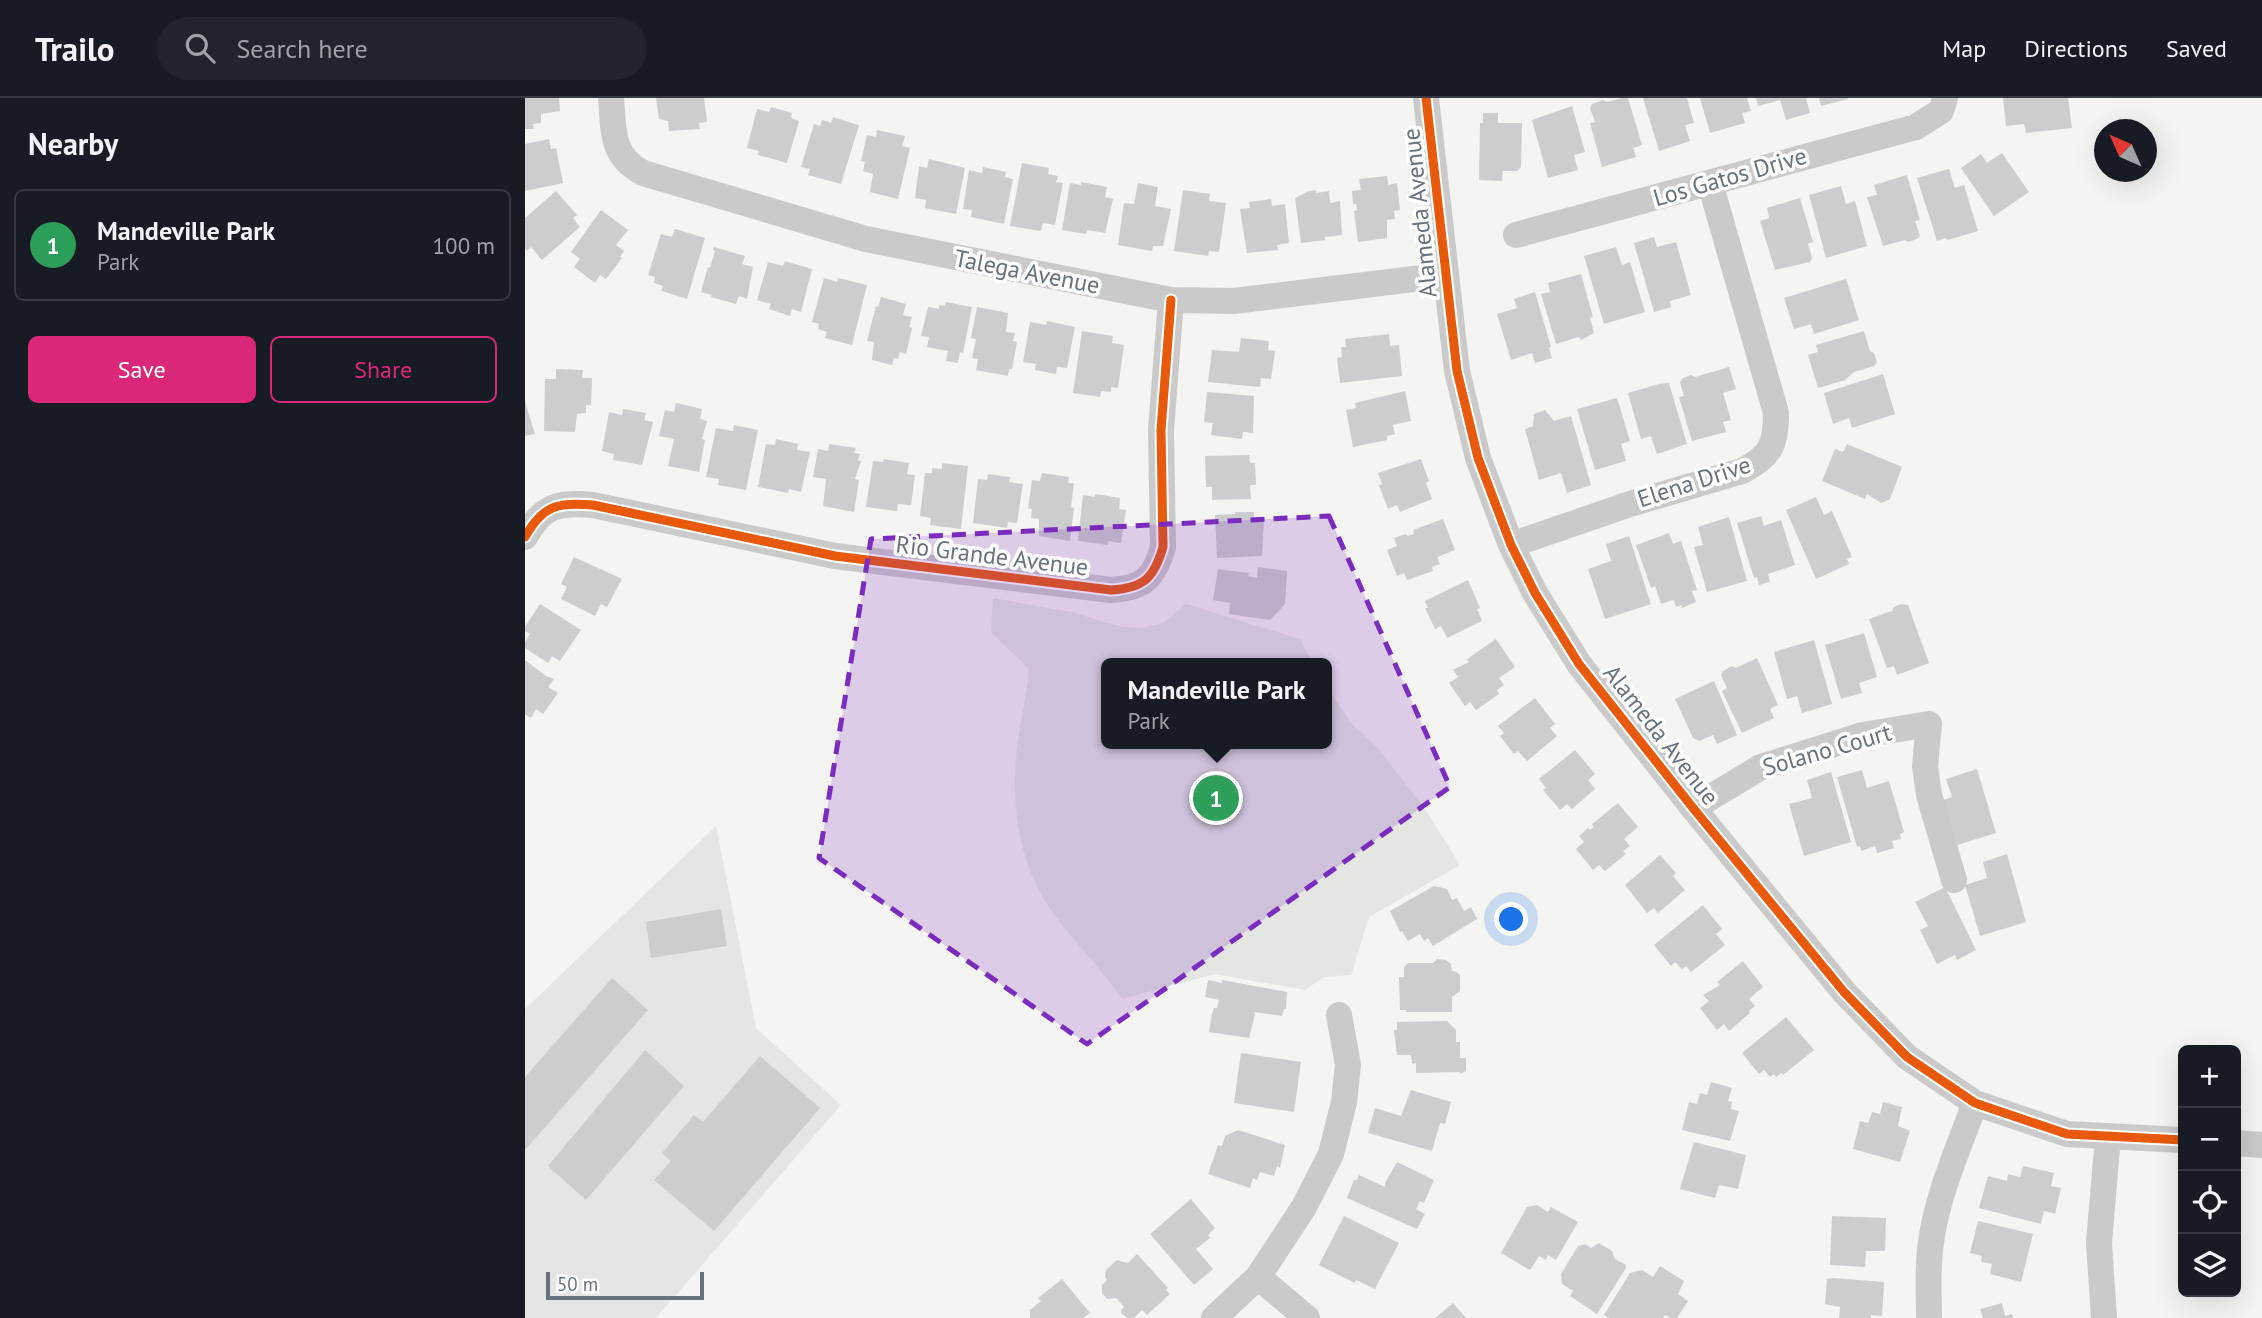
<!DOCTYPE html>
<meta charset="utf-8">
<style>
:root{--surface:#171b24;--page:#20242c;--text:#f1f3f6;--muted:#9ea1a6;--line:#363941;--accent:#db2777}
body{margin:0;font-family:"PT Sans",sans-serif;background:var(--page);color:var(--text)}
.controls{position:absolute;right:21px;bottom:21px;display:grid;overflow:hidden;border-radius:10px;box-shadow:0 7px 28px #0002}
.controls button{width:63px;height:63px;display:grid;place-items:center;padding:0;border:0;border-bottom:2px solid var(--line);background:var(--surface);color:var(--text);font:35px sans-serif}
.compass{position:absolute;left:1569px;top:21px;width:63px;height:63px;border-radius:50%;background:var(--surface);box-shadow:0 7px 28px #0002;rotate:315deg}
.scale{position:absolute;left:21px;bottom:18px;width:158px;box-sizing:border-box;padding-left:7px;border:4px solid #67727f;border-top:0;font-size:19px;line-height:24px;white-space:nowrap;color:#67727f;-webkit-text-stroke:5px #fff;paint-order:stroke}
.you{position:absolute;left:987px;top:822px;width:24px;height:24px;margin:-18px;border:5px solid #fff;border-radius:50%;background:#1a73e8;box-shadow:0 0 0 10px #1a73e833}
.badge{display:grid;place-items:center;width:46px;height:46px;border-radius:50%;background:var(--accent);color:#fff;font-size:23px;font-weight:700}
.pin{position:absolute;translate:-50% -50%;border:4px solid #fff;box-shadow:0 2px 7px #0006}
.popup{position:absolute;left:576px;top:560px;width:231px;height:91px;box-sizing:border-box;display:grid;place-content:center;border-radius:10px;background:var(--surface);filter:drop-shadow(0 2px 5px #0005);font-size:23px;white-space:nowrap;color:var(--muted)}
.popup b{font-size:26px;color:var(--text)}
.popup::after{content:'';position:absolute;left:50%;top:100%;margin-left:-14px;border:14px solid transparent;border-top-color:var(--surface)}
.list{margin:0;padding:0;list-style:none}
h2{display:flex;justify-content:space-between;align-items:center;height:91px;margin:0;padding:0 28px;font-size:30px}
h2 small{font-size:23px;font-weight:400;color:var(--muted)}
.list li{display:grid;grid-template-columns:46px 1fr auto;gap:21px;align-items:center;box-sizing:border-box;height:112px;margin:0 14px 14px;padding:0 14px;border:2px solid var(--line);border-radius:10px}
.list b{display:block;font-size:26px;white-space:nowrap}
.list p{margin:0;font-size:23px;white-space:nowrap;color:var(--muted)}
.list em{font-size:23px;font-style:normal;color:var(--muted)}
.actions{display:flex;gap:14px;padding:21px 28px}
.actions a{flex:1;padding:16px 0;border:2px solid var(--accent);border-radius:10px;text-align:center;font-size:24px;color:var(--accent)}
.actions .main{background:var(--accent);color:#fff}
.icon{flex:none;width:38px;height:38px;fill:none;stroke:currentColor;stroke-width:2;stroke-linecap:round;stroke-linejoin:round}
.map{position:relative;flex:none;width:1737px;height:1220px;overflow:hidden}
header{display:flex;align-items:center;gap:42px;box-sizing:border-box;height:98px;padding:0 35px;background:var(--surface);border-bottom:2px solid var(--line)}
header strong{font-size:33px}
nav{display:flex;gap:38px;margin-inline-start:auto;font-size:24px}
.search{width:490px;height:63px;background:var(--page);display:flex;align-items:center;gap:18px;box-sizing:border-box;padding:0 24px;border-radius:38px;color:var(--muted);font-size:26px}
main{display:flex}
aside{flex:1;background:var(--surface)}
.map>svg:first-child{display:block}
</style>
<header>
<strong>Trailo</strong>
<div class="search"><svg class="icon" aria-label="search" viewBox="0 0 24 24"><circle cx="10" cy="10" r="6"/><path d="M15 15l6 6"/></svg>Search here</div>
<nav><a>Map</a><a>Directions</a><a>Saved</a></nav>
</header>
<main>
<aside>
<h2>Nearby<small></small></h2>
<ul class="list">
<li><span class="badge" style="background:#2e9e5b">1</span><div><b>Mandeville Park</b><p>Park</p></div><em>100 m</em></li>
</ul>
<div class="actions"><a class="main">Save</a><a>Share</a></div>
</aside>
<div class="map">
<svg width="1737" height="1220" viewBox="0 0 1737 1220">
<rect width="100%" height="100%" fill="#f4f4f3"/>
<path fill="#e4e5e5" d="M191 728 231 930 316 1007 131 1220H0V911Z"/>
<path fill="#e3e6e1" d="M468 500 546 514 593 528 615 530 638 525 661 506 775 541 787 565H581V646H801V588L826 625 853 650 902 714 935 767 844 819 826 877 799 879 780 892 690 876 597 901C575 868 546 842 524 809 495 766 487 712 491 661 493 630 502 601 504 571L466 534Z"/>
<path fill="#cccdce" d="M0 0H34L35 13 16 16V25L8 26 9 31H0Z
M131 0H179L182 24 174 25 175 31 144 33 143 23 134 21Z
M1097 0H1103L1117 47 1108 50 1111 59 1077 69 1065 25 1070 24 1065 10 1067 6 1078 2 1082 4Z
M1118 0H1162L1169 25 1160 27 1165 43 1134 53Z
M1175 0H1222L1226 13 1217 15 1220 25 1185 35Z
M1231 0H1281L1285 15 1261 22 1255 2 1233 8Z
M1294 0H1323V1L1296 8Z
M1478 0H1543L1547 30 1501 35 1499 26 1481 28Z
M1047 8 1060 54 1049 57 1053 72 1023 80 1007 22Z
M246 9 267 15 266 20 274 23 262 65 233 57 234 53 222 50 232 11 244 14Z
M958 15H973V25H997L996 69 992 73H978L977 83 954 82 955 25H958Z
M308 19 334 27 316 86 283 77 285 71 276 69 289 26 295 28 297 22 306 25Z
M352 32 380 38 377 48 385 50 373 101 345 94 348 76 338 73 340 64 336 63 342 37 351 39Z
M24 41 26 51 31 50 38 85 0 93V46Z
M1477 55 1504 94 1469 118 1436 70 1456 56 1462 65Z
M404 61 440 70 431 116 400 110 401 102 390 100 394 68 402 70Z
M497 65 524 70 523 76 533 78 531 84 538 85 530 127 518 125 516 133 485 128Z
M458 69 481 74 480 79 488 81 479 126 446 119 447 112 438 111 444 72 457 75Z
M1424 71 1430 90 1439 87 1453 133 1423 142 1420 140 1412 143 1392 80Z
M1382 77 1395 122 1390 123 1395 138 1392 141 1383 144 1380 142 1358 148 1342 99 1352 97 1349 87Z
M862 78 863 87 872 85 875 112 869 113 870 121 862 122V140L833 144 829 113 832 112 831 106H828L827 93 836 92 834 81Z
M556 84 582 89 580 99 588 101 580 135 562 132 561 136 537 132 545 85 556 87Z
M613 85 633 89 630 108 646 111 638 148H628L627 153 593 147 599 105 609 106Z
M1316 88 1321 106 1330 103 1342 148 1301 160 1284 97Z
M658 92 685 96 684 103 701 105 694 154 684 153 683 158 649 153Z
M791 92V95L804 93 805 105 815 103 817 137 800 139V142L776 145 770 100 784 93Z
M31 93 52 117 48 120 55 129 17 162 6 149 2 153 0 151V120Z
M1275 100 1288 144 1283 146 1287 160 1285 164 1250 172 1235 123 1244 120 1242 110Z
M746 101 747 108 760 106 764 145 752 147 753 152 722 155 715 111 725 110 724 104Z
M76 112 103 132 91 147 99 153 95 159 97 160 81 181 75 177 70 185 49 169 55 161 46 154Z
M150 131 180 140 162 201 136 193 138 188 129 185 130 179 123 177 136 136 147 139Z
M1129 139 1132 149 1151 144 1166 197 1145 203 1146 209 1129 214 1109 145Z
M189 149 220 158 217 166 228 169 222 201 214 198 211 206 186 199 187 197 176 194 183 169 185 170 190 153 188 152Z
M1091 149 1097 167 1105 164 1120 214 1079 226 1059 158Z
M260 163 287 171 276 214 267 211 265 218 244 211 246 206 232 202 243 164 258 168Z
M1056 176 1068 219 1065 220 1069 235 1056 242 1054 239 1031 246 1016 196 1025 194 1023 185Z
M299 180 312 184 313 180 342 187 327 247 300 240 302 234 293 231 294 226 287 224Z
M1321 181 1334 222 1289 236 1286 226 1269 231 1259 200Z
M1010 194 1026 249 1024 250 1027 260 1010 265 1007 255 986 262 972 216 992 210 989 201Z
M356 199 381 206 378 217 387 219 384 229 387 230 381 256 375 254 373 261 369 260 367 267 347 262 349 244 342 243 351 208 353 209Z
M421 204 447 209 438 255 435 254 433 265 421 263 423 253 402 249 404 239 396 238 403 209 414 211V207L420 208Z
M452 209 483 215 481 234 490 235 488 243 492 244 487 271H484L483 278 451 272 453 261 447 260 451 241 446 240Z
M522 223 550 229 542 270 532 269 531 276 510 272 511 266 498 264 505 224 521 227Z
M557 233 588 238 587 245 599 247 593 290 586 289V294L576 293 575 299 548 295Z
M1339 233 1345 253 1349 255 1352 264 1349 268 1329 274 1320 282 1293 290 1283 257 1293 254 1291 247Z
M864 236 865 248 874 247 877 278 815 285 812 260 817 259 816 249H821L820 241Z
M716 240 744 243 743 252 750 253 746 281 736 280 735 289 683 284 687 252 714 254Z
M1204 269 1211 291 1198 295 1206 322 1198 324 1201 334 1167 343 1154 299 1159 298 1155 284 1158 280 1166 277 1170 279Z
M31 271 58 272 57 280H67L66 307H61V315L52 316 50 334 19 333 20 281H31Z
M1358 276 1370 316 1327 330 1324 320 1308 326 1299 295Z
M1144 285 1162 346 1132 356 1126 338 1116 341 1103 295 1134 286Z
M880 293 886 323 868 327 870 336 862 338V342L828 349 821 312 831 310 830 305Z
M682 294 729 298 728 335 718 334 717 341 686 337 688 325 679 324Z
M1092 300 1105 343 1096 346 1101 363 1070 372 1052 311Z
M0 303 10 336 0 338Z
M151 305 177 311 175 321 182 323 177 341 180 342 174 374 143 368 149 341 134 338 140 312 149 314Z
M98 311 121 315 119 322 128 324 117 367 88 362 89 356 77 353 84 314 97 317Z
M1020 312 1029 323 1046 318 1066 387 1042 395 1036 375 1014 382 1000 331 1008 328 1009 316Z
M209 327 233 332 221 392 193 387 194 381 181 379 191 330 208 333Z
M251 341 273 346 272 352 285 354 276 394 264 391 263 395 233 389 241 346 250 347Z
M304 346 331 350 329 355 335 356 333 362 336 363 330 381 334 382 329 414 298 408 301 381 288 379 293 351 303 353Z
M1322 346 1377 369 1365 401 1356 405 1342 396 1340 401 1297 383 1310 351 1318 354Z
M724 357 725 365H730L731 387H725L726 401 687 402V389H681L680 358Z
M359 361 384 365 382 376 390 377 386 407 373 406 372 413 341 409 348 363 358 364Z
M896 361 904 383 901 385 907 401 875 414 872 407 863 411 854 387 857 386 853 375Z
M417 365 443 368 436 431 405 427 406 420 395 418 400 375H407V370L417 371Z
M517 375 544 379 543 385H549L546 409 549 410 545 443 514 438V421L506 420 507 411 503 410 507 382 515 383Z
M463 376 485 379 484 384 498 386 492 425 483 424 482 430 448 425 453 381 462 382Z
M570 396 595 400 594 411 601 412 596 445 583 443V447L553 443 558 397 570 399Z
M1291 399 1299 417 1307 413 1327 459 1322 461 1324 466 1291 481 1261 412Z
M710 414H729V422L739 421 737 458 692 460 690 417 710 416Z
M1236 418 1239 428 1256 422 1270 467 1243 476 1245 484 1234 487 1232 479 1229 480 1212 425Z
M1204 419 1222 483 1182 494 1169 449 1178 447 1173 429Z
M918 421 930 452 912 459 915 466 907 469 908 473 882 482 879 475 872 478 862 452 872 448 869 440 881 436 882 438 889 436 888 432Z
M1144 435 1148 446 1156 443 1172 492 1167 493 1171 504 1157 510V507L1151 509 1149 502 1136 506 1130 488 1126 490 1111 447Z
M1104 438 1126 506 1080 521 1063 471 1086 463 1081 446Z
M49 459 97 481 82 509 76 506 70 518 36 501 42 489 36 486Z
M733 469 762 473 760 506 745 522 704 516 705 505 688 502 693 471 724 475 723 478 732 480Z
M943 482 955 510 952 511 957 523 922 540 916 528 910 531 900 510H903L900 503Z
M15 506 56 532 35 563 27 558 23 565 0 550V544L5 536 0 533V529Z
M1376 506 1383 507 1404 565 1372 577 1369 568 1362 570 1344 521 1367 513 1369 509Z
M1339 535 1352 579 1334 585 1337 595 1316 601 1300 547Z
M971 541 990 569 974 580 979 587 972 592 974 596 951 612 945 604 940 608 924 585 933 579 928 572 944 564 942 561Z
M1289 542 1307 606 1277 615 1272 598 1262 601 1249 554Z
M1232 560 1253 607 1245 611 1249 620 1217 635 1197 593 1202 590 1196 577 1198 573 1207 568 1211 570Z
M0 562 21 578 29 581 23 589 33 595 18 616 11 611 6 620 0 616Z
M1189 583 1212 637 1192 646 1188 637 1174 643 1168 640 1150 601Z
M1010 600 1030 626 1025 630 1032 638 1002 663 993 653 989 656 975 638 979 635 973 628Z
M1050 652 1070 676 1063 682 1070 691 1047 711 1042 706 1035 712 1018 692 1021 690 1014 681Z
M1452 671 1471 735 1432 747 1418 702 1427 699 1421 681Z
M1337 672 1342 690 1364 683 1379 734 1375 736 1376 741 1367 743 1369 750 1352 755 1350 748 1336 753 1335 748 1332 749 1312 679Z
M1306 674 1326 744 1279 758 1264 706 1287 700 1282 682Z
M1093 705 1113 729 1099 741 1105 748 1098 753 1101 756 1080 773 1074 767 1068 772 1051 751 1059 744 1054 738 1063 730 1065 732 1069 729 1067 726Z
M1482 756 1501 824 1455 838 1440 787 1462 780 1458 764Z
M1135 757 1151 775 1148 778 1160 792 1133 815 1129 810 1122 815 1100 787Z
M909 788 922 791 927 802 932 800 939 813 946 809 952 821 908 848 903 840 899 843 895 836 883 843 877 833 875 834 865 813Z
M1420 789 1451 852 1432 862 1430 857 1412 866 1395 832 1403 828 1390 804Z
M1178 807 1197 831 1191 836 1200 847 1166 874 1161 868 1157 871 1150 864 1146 868 1129 847Z
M196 811 202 848 126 860 121 824Z
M912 861 921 862 926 866 927 873 931 874 935 877V893L927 899V914H881V912H875L874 879H879V869L883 865H908Z
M1218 863 1238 889 1224 901 1230 908 1224 913 1225 915 1204 933 1199 926 1192 932 1175 910 1184 903 1178 897 1195 887 1192 884Z
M87 880 123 912 0 1052V979Z
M683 882 697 885V882L762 894 761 911H759L757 918 729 914 730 916 724 940 684 934 687 916 689 910H692L694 902 680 899Z
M1261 919 1289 952 1258 977 1256 975 1251 979 1249 976 1245 979 1239 972 1234 976 1217 955Z
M922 923 931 932V944H935V960H941V973L935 976V974L891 975V965L887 966 886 957H872L869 932H872V924Z
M120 952 159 988 61 1102 23 1068Z
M716 955 776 964 769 1014 709 1005Z
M235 958 295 1010 189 1133 129 1082 146 1063 137 1055 169 1017 178 1024Z
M1186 984 1207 990 1203 1003 1207 1004 1206 1011 1214 1013 1205 1043 1157 1032 1164 1004 1172 1006 1175 995 1182 997Z
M886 992 926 1004 920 1026 915 1025 907 1053 843 1035 850 1010 876 1018Z
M1358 1004 1377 1009 1373 1028 1385 1033 1375 1064 1328 1051 1335 1023 1343 1025 1347 1014 1355 1016Z
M713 1032 760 1047 755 1070 752 1068 749 1078 735 1074 732 1082 728 1080 725 1090 683 1076 693 1047 697 1048 700 1038Z
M1169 1044 1221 1057 1213 1091 1194 1087 1190 1100 1155 1091Z
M872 1064 909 1082 899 1105 895 1103 891 1111 900 1116 892 1131 822 1100 829 1082H832L834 1077 860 1089V1085Z
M1498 1068 1529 1075 1526 1088 1536 1090 1530 1116 1519 1113 1516 1126 1454 1110 1463 1078 1482 1083 1483 1076 1495 1079Z
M666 1101 690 1130 683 1137 685 1140 671 1151 688 1171 669 1187 625 1136Z
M1012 1107 1023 1114 1026 1109 1053 1124 1031 1162 1023 1157 1021 1162 1014 1158 1005 1172 976 1155 1002 1109Z
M819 1118 874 1145 850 1191 831 1182 830 1185 794 1167Z
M1307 1118 1361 1120 1360 1153H1341L1340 1169 1305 1167Z
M1453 1123 1508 1136 1496 1184 1465 1176 1467 1166 1456 1164 1457 1158 1445 1155Z
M1074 1145 1087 1153 1090 1161 1101 1167V1170L1072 1216 1045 1198 1048 1193 1037 1186 1036 1176 1053 1148 1060 1146 1066 1150Z
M612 1156 643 1190 641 1192 645 1196 622 1217 617 1212 609 1220H603L597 1216 596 1212 599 1209 591 1200 582 1201 577 1195V1187L582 1182 580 1179 581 1172 592 1162 603 1165Z
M1135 1168 1159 1183 1153 1196 1163 1203 1152 1220H1146L1140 1217 1138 1220H1084L1079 1217 1105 1175 1117 1172 1128 1179Z
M1308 1180 1359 1184 1357 1218 1346 1217V1220H1314L1315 1209 1300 1206 1302 1181Z
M537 1181 565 1215 558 1220H505V1212L516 1203 513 1200Z
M928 1205 941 1220H910Z
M1477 1205 1480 1218 1487 1216 1488 1220H1458L1455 1211Z"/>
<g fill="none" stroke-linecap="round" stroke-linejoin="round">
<path stroke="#cacacb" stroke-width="26" d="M86 0C89 33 85 57 118 75L341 141 646 202 709 203 921 177
M901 0 932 273 953 360 986 447 1010 495 1054 566 1168 710 1319 894 1382 959 1450 1005 1542 1036 1658 1042
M991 137 1391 29 1416 13 1420 0
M0 439C18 407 33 404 68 407L310 458 586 492C619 490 629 480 638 449L636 332 646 202
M986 447 1105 406 1217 373C1246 358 1251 347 1251 315L1185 85
M1168 710 1236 669 1338 637 1404 626 1400 668 1404 697 1429 782
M1711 1045 1737 1047
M733 1179 782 1220
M689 1220 733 1179 779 1109 806 1056 819 1004 823 967 814 917
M1404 1220C1404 1202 1403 1184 1404 1166 1406 1110 1431 1057 1450 1005
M1579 1220 1574 1145 1583 1038"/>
<g stroke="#fff" stroke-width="13">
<path id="cycleway" d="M901 0 932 273 953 360 986 447 1010 495 1054 566 1168 710 1319 894 1382 959 1450 1005 1542 1036 1658 1042
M0 439C18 407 33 404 68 407L310 458 586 492C619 490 629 480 638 449L636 332 646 202"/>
</g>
<use href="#cycleway" stroke="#e8590c" stroke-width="9"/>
</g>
<path fill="#7b2cbf" fill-opacity="0.2" stroke="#7b2cbf" stroke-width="5" stroke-dasharray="14 9" stroke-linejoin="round" d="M804 418 925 689 562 946 294 760 346 441Z"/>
<g text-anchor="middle" stroke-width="7" stroke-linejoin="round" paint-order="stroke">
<g font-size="24" fill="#67727f" stroke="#fff">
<text transform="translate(1205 79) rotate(-16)" y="8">Los Gatos Drive</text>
<text transform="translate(895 115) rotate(-96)" y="8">Alameda Avenue</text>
<text transform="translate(502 174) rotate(11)" y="8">Talega Avenue</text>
<text transform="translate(1169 384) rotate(-18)" y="8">Elena Drive</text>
<text transform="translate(467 458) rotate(7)" y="8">Rio Grande Avenue</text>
<text transform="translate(1136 637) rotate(52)" y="8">Alameda Avenue</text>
<text transform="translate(1302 652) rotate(-16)" y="8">Solano Court</text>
</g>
</g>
</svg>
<div class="controls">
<button>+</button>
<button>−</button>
<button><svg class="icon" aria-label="locate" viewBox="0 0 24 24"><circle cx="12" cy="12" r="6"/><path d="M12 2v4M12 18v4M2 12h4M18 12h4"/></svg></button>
<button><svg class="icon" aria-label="layers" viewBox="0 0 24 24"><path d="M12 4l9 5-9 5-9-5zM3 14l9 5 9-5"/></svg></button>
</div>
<svg class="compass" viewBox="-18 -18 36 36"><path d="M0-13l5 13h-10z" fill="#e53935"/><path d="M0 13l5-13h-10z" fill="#9ea1a6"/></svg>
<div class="scale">50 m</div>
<div class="you"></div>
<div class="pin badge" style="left:691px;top:700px;background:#2e9e5b">1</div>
<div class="popup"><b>Mandeville Park</b>Park</div>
</div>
</main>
